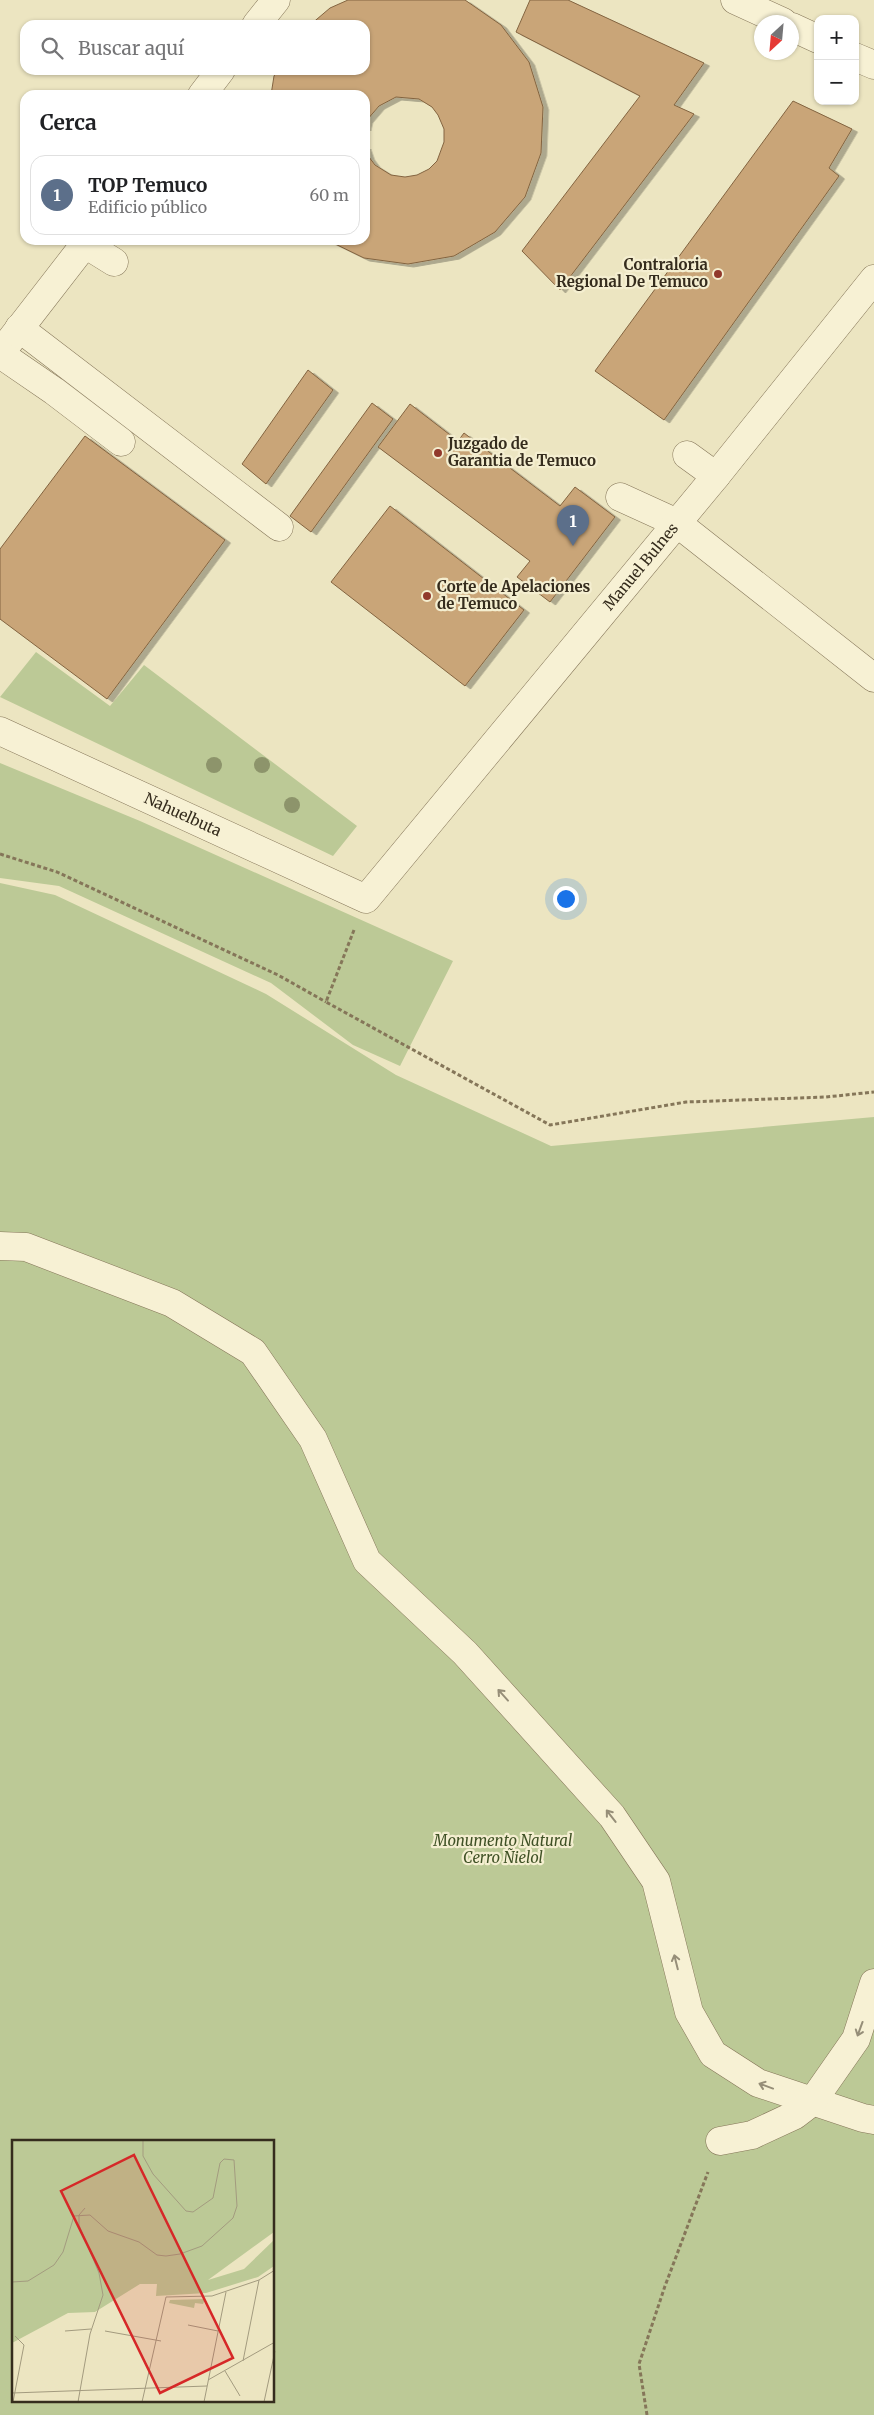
<!DOCTYPE html>
<html lang="es">
<meta charset="utf-8">
<style>
:root{--surface:#fff;--page:#f6f6f6;--text:#202124;--muted:#757577;--line:#e0e0e0;--accent:#0b8043}
body{margin:0;font-family:Merriweather,serif;background:var(--page);color:var(--text)}
.controls{position:absolute;right:15px;top:15px;display:grid;overflow:hidden;border-radius:10px;box-shadow:0 1px 4px #0004}
.controls button{width:45px;height:45px;display:grid;place-items:center;padding:0;border:0;border-bottom:1px solid var(--line);background:var(--surface);color:var(--text);font:25px sans-serif}
.compass{position:absolute;left:754px;top:15px;width:45px;height:45px;border-radius:50%;background:var(--surface);box-shadow:0 1px 4px #0004;rotate:206deg}
.you{position:absolute;left:565px;top:898px;width:18px;height:18px;margin:-12px;border:4px solid #fff;border-radius:50%;background:#1a73e8;box-shadow:0 0 0 8px #1a73e833}
.badge{display:grid;place-items:center;width:32px;height:32px;border-radius:50%;background:var(--accent);color:#fff;font-size:16px;font-weight:700}
.pin{position:absolute;translate:-50% -41px;filter:drop-shadow(0 1px 2px #0008)}
.pin::after{content:'';position:absolute;top:26px;width:18px;height:15px;background:inherit;clip-path:polygon(0 0,100% 0,50% 100%)}
.list{margin:0;padding:0;list-style:none}
h2{display:flex;justify-content:space-between;align-items:center;height:65px;margin:0;padding:0 20px;font-size:21px}
h2 small{font-size:16px;font-weight:400;color:var(--muted)}
.list li{display:grid;grid-template-columns:32px 1fr auto;gap:15px;align-items:center;box-sizing:border-box;height:80px;margin:0 10px 10px;padding:0 10px;border:1px solid var(--line);border-radius:15px}
.list b{display:block;font-size:19px;white-space:nowrap}
.list p{margin:0;font-size:16px;white-space:nowrap;color:var(--muted)}
.list em{font-size:16px;font-style:normal;color:var(--muted)}
.icon{flex:none;width:28px;height:28px;fill:none;stroke:currentColor;stroke-width:2;stroke-linecap:round;stroke-linejoin:round}
.map{position:relative;flex:none;width:874px;height:2415px;overflow:hidden}
.search{position:absolute;background:var(--surface);box-shadow:0 1px 4px #0004;left:20px;top:20px;width:350px;height:55px;display:flex;align-items:center;gap:12px;box-sizing:border-box;padding:0 18px;border-radius:15px;color:var(--muted);font-size:19px}
.panel{position:absolute;background:var(--surface);box-shadow:0 1px 4px #0004;left:20px;top:90px;width:350px;height:155px;border-radius:15px}
.map>svg:first-child{display:block}
</style>
<div class="map">
<svg width="874" height="2415" viewBox="0 0 874 2415">
<defs>
<filter id="shadow"><feDropShadow dx="5.5" dy="3" stdDeviation="0" flood-color="#0004"/></filter>
</defs>
<rect width="100%" height="100%" fill="#ece5c1"/>
<path fill="#bcc996" fill-rule="evenodd" d="M36 652 110 706 144 665 357 826 333 856 0 697Z
M0 763 140 821 453 961 400 1066 353 1045 271 983 59 886 0 878Z
M0 883 55 895 266 994 396 1075 551 1146 874 1117V2415H0ZM14 2141H274V2401H14Z"/>
<path fill="#c9a578" stroke="#836440" filter="url(#shadow)" d="M348 0H465L501 25 529 62 543 107 541 153 525 197 495 232 454 256 408 264 364 258 327 240H365V146L369 157 375 165 391 175 405 177 417 175 429 169 437 161 444 142V129L438 115 432 107 419 99 396 97 379 106 367 120 365 128V95H271L274 76 278 70H365V25H310L330 8Z
M530 0H568L704 63 674 105 694 114 560 290 522 251 640 96 516 32Z
M793 101 852 129 829 168 839 176 664 420 595 371Z
M308 370 333 390 266 484 242 464Z
M372 403 393 419 311 532 290 516Z
M410 404 458 441 464 433 560 506 575 487 615 517 550 602 517 577 530 561 378 447Z
M85 436 225 540 107 699 0 619V549Z
M390 506 524 610 465 686 331 582Z"/>
<g fill="none" stroke-linecap="round" stroke-linejoin="round">
<g stroke="#857659" stroke-width="29">
<g id="minor">
<path d="M735 0 783 22"/>
<path d="M256 25 276 0"/>
<path d="M792 27 818 39"/>
<path d="M855 57 874 65"/>
<path d="M202 95 221 70"/>
<path d="M85 244 114 262"/>
<path d="M19 328 279 527"/>
<path d="M9 342 88 240"/>
<path d="M0 354 54 391 121 442"/>
<path d="M687 455 716 476"/>
<path d="M620 497 677 523 874 678"/>
<path id="s1" d="M0 731 366 899 716 476 874 279"/>
<path d="M0 1246 26 1247 172 1303 253 1352 313 1439 367 1561 465 1653 612 1816 656 1881 689 2012 713 2054 758 2083 863 2118 874 2120"/>
<path d="M720 2141 752 2135 795 2115 812 2102 856 2039 874 1983"/>
</g>
</g>
<path stroke="#857659" stroke-width="3" stroke-dasharray="4 2.5" stroke-linecap="butt" d="M0 854 57 872 278 975 326 1002
M354 930 326 1002 550 1125 686 1102 826 1097 874 1092
M647 2415 639 2364 665 2286 708 2172"/>
<use href="#minor" stroke="#f7f1d4" stroke-width="28"/>
</g>
<g fill="#8d946b">
<circle cx="214" cy="765" r="8"/>
<circle cx="262" cy="765" r="8"/>
<circle cx="292" cy="805" r="8"/>
</g>
<defs><path id="oneway-shaft" d="M-6 0H5M1.5-3L5.5 0L1.5 3" fill="none" stroke-width="1.6" stroke-linecap="round" stroke-linejoin="round" transform="scale(1.25)"/></defs>
<g stroke="#968e78">
<use href="#oneway-shaft" transform="translate(503 1695) rotate(-132)"/>
<use href="#oneway-shaft" transform="translate(611 1816) rotate(-128)"/>
<use href="#oneway-shaft" transform="translate(676 1962) rotate(-104)"/>
<use href="#oneway-shaft" transform="translate(860 2029) rotate(110)"/>
<use href="#oneway-shaft" transform="translate(766 2086) rotate(-160)"/>
</g>
<g fill="#91392c" stroke="#f4eed0" stroke-width="2">
<circle cx="718" cy="274" r="5"/>
<circle cx="438" cy="453" r="5"/>
<circle cx="427" cy="596" r="5"/>
</g>
<g text-anchor="middle" stroke-width="4.5" stroke-linejoin="round" paint-order="stroke">
<g font-size="15" font-weight="bold" fill="#352c1d" stroke="#f4eed0" text-anchor="start">
<text x="708" y="270" text-anchor="end">Contraloria<tspan x="708" dy="17">Regional De Temuco</tspan></text>
<text x="448" y="449">Juzgado de<tspan x="448" dy="17">Garantia de Temuco</tspan></text>
<text x="437" y="592">Corte de Apelaciones<tspan x="437" dy="17">de Temuco</tspan></text>
</g>
<g font-size="15" fill="#352c1d" stroke="#f4eed0">
<text dy="5" stroke="none"><textPath href="#s1" startOffset="834">Manuel Bulnes</textPath></text>
<text dy="5" stroke="none"><textPath href="#s1" startOffset="201">Nahuelbuta</textPath></text>
</g>
<g font-size="15" font-style="italic" fill="#3f5125" stroke="#f4eed0">
<text x="503" y="1846">Monumento Natural<tspan x="503" dy="17">Cerro Ñielol</tspan></text>
</g>
</g>
<g transform="translate(12 2140)">
<rect width="262" height="262" fill="#ece5c1"/>
<path d="M0 0H262V92L196 140 232 129 262 100V126L246 137 194 153 144 156 145 144H128L83 172 56 173 0 203ZM193 159 191 164 183 163 182 168 157 163 158 160Z" fill="#bcc996"/>
<path fill="none" stroke="#a39b7f" stroke-width="1" d="M0 142 16 141 42 125 51 112 62 76 78 75 96 91 127 102 145 115 154 116 168 114 190 106 221 78 225 66 222 20 212 19 208 23 201 58 181 72 174 71 141 34 131 16V0M176 185 206 191M53 191 79 189M93 191 149 201M231 221 247 140M213 231 228 256M196 240 263 202M0 253 195 246M1 262 12 205 3 196M66 262 78 194 91 155 87 133 67 85V75L73 68M130 262 154 157 200 156 247 140 263 130M192 262 214 152M252 262 263 211"/>
<path fill="#d62828" fill-opacity="0.15" stroke="#d62828" stroke-width="2.5" d="M122 15 221 218 148 253 49 51Z"/>
<rect width="262" height="262" fill="none" stroke="#352c1d" stroke-width="2.5"/>
</g>
</svg>
<div class="controls">
<button>+</button>
<button>−</button>
</div>
<svg class="compass" viewBox="-18 -18 36 36"><path d="M0-13l5 13h-10z" fill="#e53935"/><path d="M0 13l5-13h-10z" fill="#757577"/></svg>
<div class="you"></div>
<div class="pin badge" style="left:573px;top:546px;background:#5c6f8a">1</div>
<div class="search"><svg class="icon" aria-label="search" viewBox="0 0 24 24"><circle cx="10" cy="10" r="6"/><path d="M15 15l6 6"/></svg>Buscar aquí</div>
<section class="panel">
<h2>Cerca<small></small></h2>
<ul class="list">
<li><span class="badge" style="background:#5c6f8a">1</span><div><b>TOP Temuco</b><p>Edificio público</p></div><em>60 m</em></li>
</ul>
</section>
</div>
